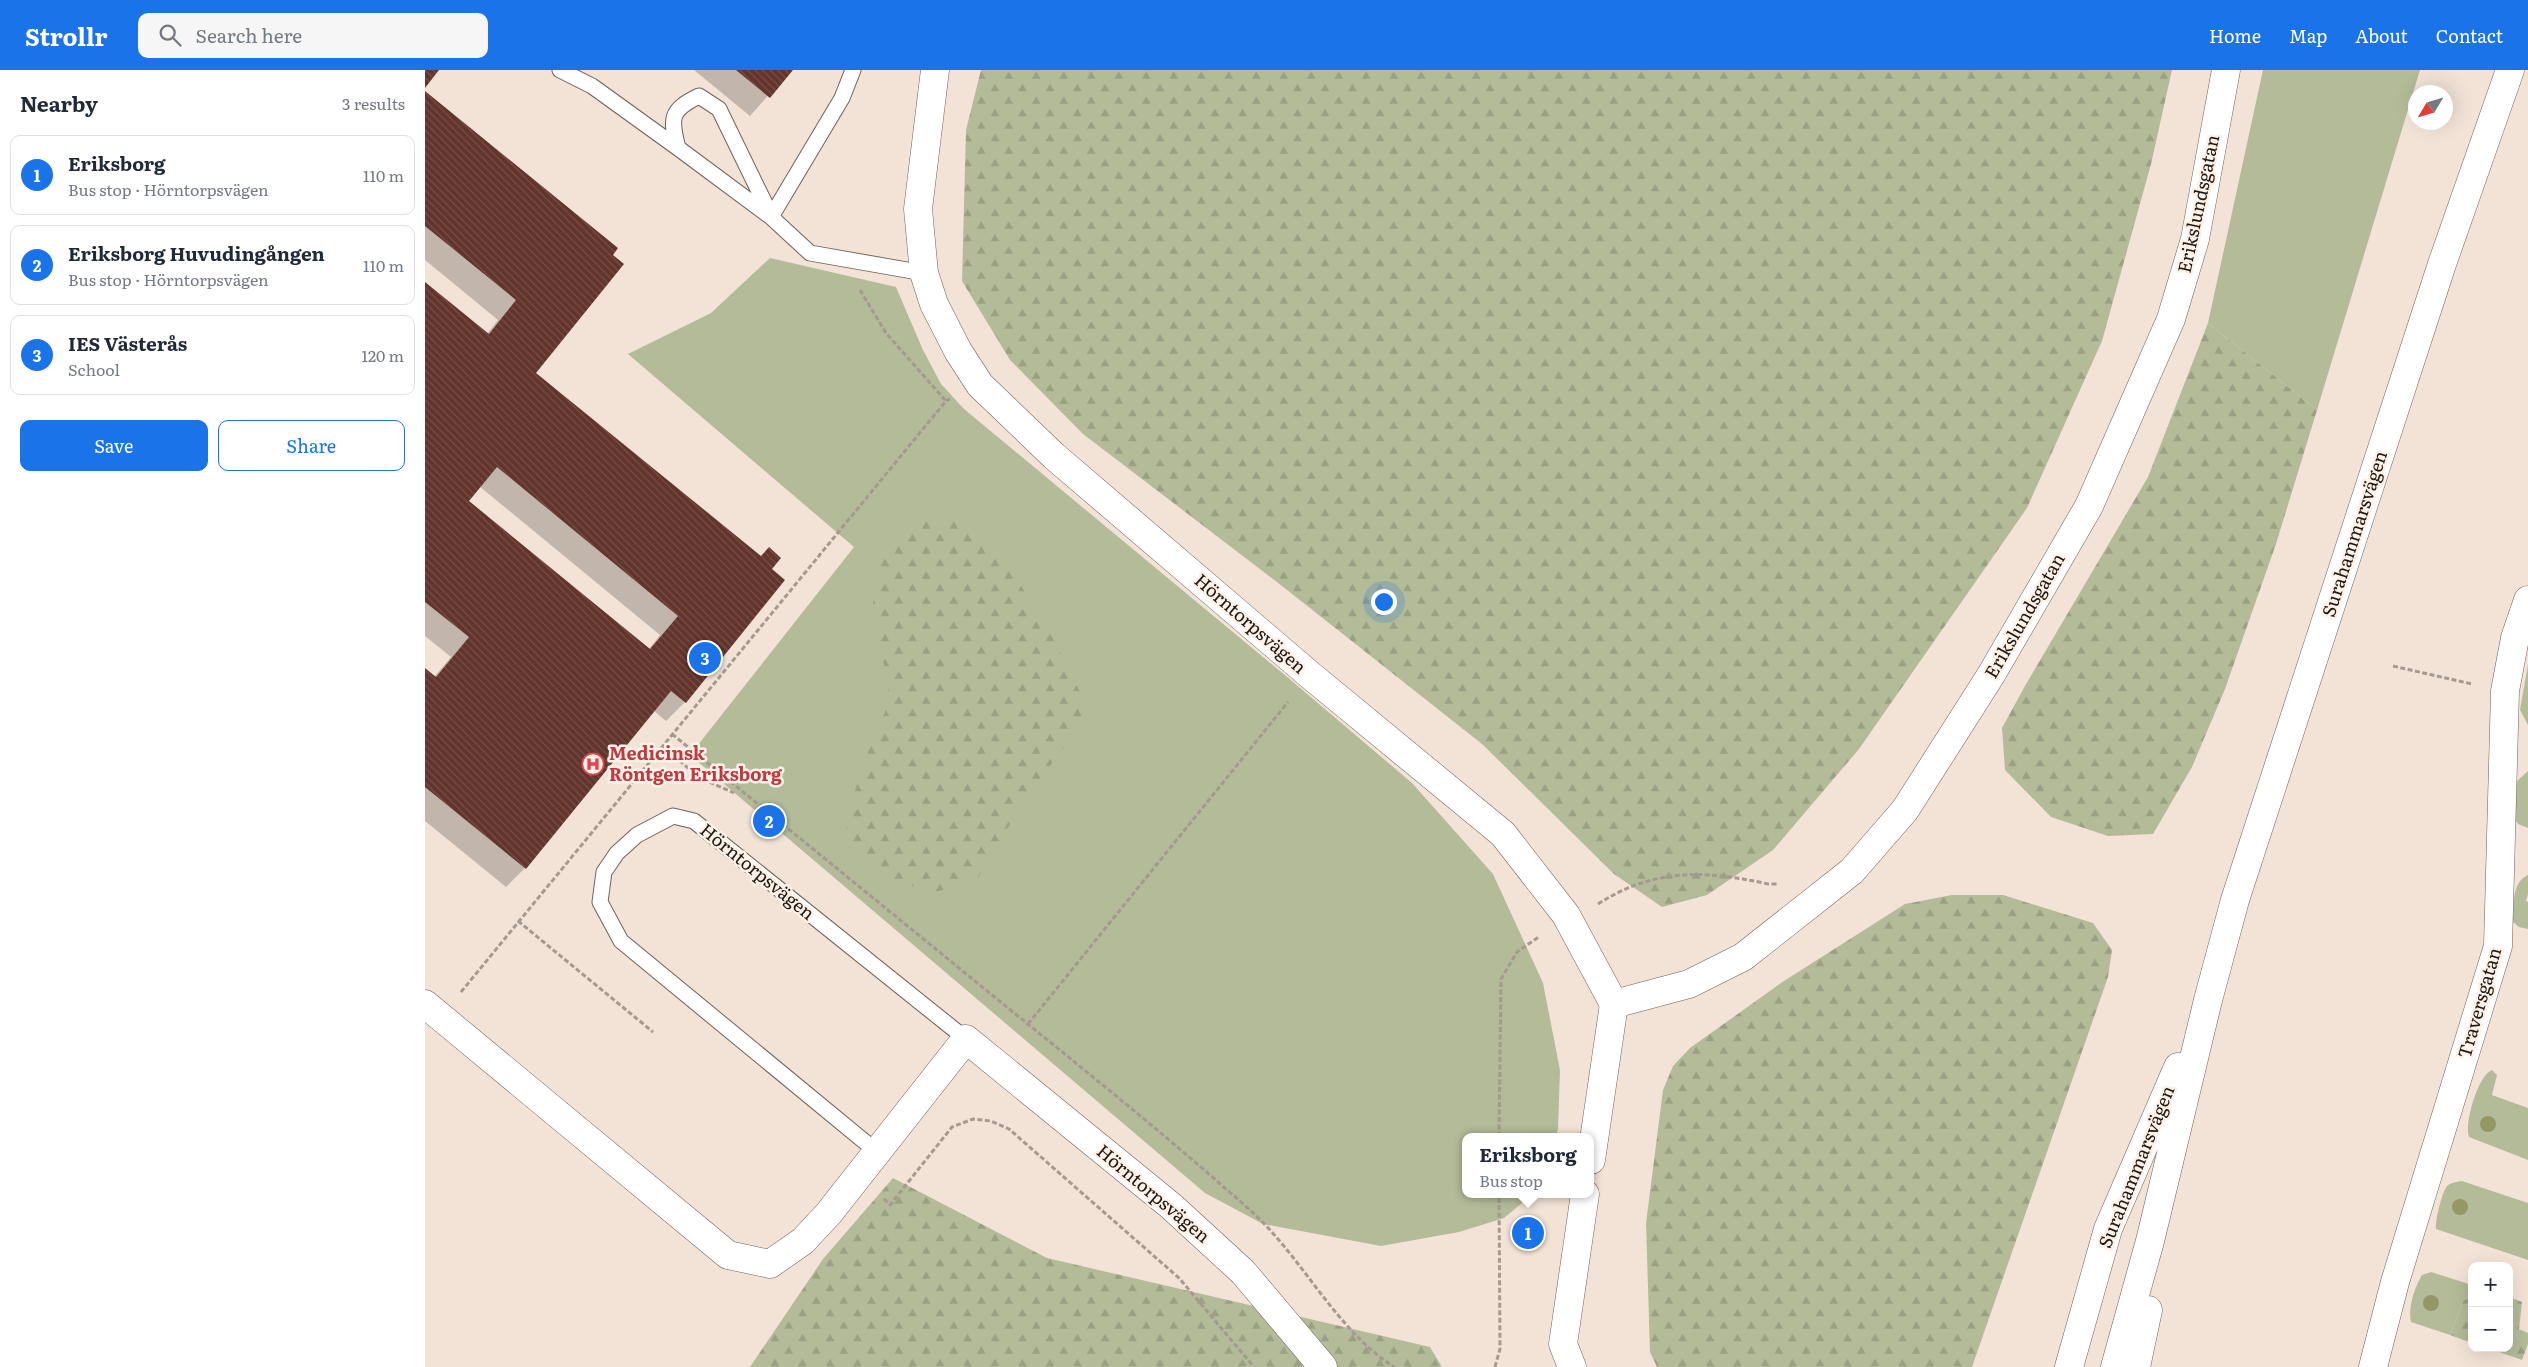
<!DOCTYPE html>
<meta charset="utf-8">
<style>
:root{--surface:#fff;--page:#f6f6f7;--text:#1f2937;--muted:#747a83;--line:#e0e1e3;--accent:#1a73e8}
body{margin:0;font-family:Literata,serif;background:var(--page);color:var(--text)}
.controls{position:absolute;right:15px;bottom:15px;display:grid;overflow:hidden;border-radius:10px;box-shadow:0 5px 20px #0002}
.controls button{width:45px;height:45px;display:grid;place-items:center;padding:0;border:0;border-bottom:1px solid var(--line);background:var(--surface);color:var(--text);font:25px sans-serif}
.compass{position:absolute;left:1983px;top:15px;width:45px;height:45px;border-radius:50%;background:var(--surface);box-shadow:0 5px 20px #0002;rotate:232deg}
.you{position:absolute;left:958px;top:531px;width:18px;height:18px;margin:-12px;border:4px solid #fff;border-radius:50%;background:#1a73e8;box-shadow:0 0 0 8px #1a73e833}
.badge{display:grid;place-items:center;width:32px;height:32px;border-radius:50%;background:var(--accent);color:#fff;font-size:16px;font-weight:700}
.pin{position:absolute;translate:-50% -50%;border:2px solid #fff;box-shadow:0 1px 5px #0006}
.popup{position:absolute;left:1037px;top:1063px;width:132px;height:65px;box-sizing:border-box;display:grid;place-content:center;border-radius:10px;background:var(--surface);filter:drop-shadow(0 1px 4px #0005);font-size:16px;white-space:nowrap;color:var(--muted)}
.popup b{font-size:19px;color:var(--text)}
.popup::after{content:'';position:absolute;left:50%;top:100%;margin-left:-10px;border:10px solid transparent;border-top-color:var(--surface)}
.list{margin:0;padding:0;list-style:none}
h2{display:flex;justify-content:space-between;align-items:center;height:65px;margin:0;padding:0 20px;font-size:21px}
h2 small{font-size:16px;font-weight:400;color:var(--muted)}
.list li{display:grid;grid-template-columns:32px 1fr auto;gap:15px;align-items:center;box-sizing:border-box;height:80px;margin:0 10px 10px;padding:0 10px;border:1px solid var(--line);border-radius:10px}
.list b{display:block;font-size:19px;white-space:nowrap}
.list p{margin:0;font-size:16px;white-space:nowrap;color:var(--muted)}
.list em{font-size:16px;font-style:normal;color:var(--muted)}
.actions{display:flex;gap:10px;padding:15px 20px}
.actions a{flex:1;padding:11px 0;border:1px solid var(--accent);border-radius:10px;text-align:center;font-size:18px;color:var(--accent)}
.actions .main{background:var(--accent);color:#fff}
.icon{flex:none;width:28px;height:28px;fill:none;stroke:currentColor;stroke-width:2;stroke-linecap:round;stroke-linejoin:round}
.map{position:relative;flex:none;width:2103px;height:1297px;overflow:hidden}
header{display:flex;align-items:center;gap:30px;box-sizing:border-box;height:70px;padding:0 25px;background:var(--accent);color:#fff}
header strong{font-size:24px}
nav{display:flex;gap:28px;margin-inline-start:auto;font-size:18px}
.search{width:350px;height:45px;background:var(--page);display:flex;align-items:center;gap:12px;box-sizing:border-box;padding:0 18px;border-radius:10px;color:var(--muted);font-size:19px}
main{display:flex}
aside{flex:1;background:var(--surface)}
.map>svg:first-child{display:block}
</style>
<header>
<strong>Strollr</strong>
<div class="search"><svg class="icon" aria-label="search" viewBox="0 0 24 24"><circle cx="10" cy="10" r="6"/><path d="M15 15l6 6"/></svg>Search here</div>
<nav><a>Home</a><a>Map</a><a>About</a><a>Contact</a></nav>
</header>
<main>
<aside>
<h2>Nearby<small>3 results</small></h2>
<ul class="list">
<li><span class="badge">1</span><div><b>Eriksborg</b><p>Bus stop · Hörntorpsvägen</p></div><em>110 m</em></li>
<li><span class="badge">2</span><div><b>Eriksborg Huvudingången</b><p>Bus stop · Hörntorpsvägen</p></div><em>110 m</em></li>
<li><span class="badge">3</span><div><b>IES Västerås</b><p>School</p></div><em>120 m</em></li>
</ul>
<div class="actions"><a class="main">Save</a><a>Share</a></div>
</aside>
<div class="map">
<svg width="2103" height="1297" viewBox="0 0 2103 1297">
<defs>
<pattern id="forest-firs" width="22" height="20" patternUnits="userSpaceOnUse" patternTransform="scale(1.25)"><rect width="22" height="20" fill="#b3bb99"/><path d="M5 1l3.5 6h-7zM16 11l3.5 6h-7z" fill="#9aa083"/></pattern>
<pattern id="building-back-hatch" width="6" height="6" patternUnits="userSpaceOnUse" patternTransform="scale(1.25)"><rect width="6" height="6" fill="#62342c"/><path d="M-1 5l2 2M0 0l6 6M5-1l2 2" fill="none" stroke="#744f48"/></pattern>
</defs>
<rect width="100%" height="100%" fill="#f3e3d7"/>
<path fill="#b3bb99" d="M1838 0H1995L1892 340 1783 253Z
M345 188 471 217 498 280 516 314 539 339 861 606 987 713 1068 804 1118 913 1135 1000 1133 1058 1131 1067H1040V1124H1108L1079 1148 1034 1162 956 1176 838 1154 780 1123 265 685 429 477 203 284 286 243Z
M2103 594V655L2095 640Z
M2103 701V758L2093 754 2089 748 2091 712Z
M2103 805V824L2101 831 2103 832V859L2094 857 2088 852C2089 835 2086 813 2103 805Z
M2067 1000 2072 1005 2067 1025 2103 1038V1090L2044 1067C2039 1054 2053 1005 2067 1000Z
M2037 1111 2103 1133V1190L2011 1159C2010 1151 2017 1122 2022 1116 2027 1112 2031 1112 2037 1111Z
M2006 1202 2047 1215V1226L2038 1231 2025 1265 1986 1252C1983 1237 1989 1219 1997 1205Z"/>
<path fill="url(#forest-firs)" d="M556 0H1747L1726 94 1677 271 1602 438 1434 679 1348 780 1282 825 1237 837 1189 804 1057 674 852 512 658 364 585 290 537 211 541 60Z
M1783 253 1892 340 1851 474 1800 619 1767 697 1728 764 1683 766 1626 747 1580 700 1577 658 1600 616 1723 407Z
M539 448 572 477 627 566 657 626V652L595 737 553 808 508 823 455 805 421 762 434 703 465 630 448 533 452 486 487 450Z
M1527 825H1578L1668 853 1687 880 1683 907 1547 1297H1232L1225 1282 1221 1153 1238 1020 1248 996 1265 978 1359 911 1480 834Z
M468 1108 622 1188 1005 1277 1017 1297H325L398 1189Z
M2047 1226V1273L2025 1265 2038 1231Z
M2084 1227 2097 1232 2094 1259 2103 1263V1274L2097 1290 2063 1278H2084Z"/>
<path fill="#0003" fill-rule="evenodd" d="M269 0H366L325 46Z
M0 22 191 178 109 303 346 499 260 632 241 651 228 640 100 798 81 817 0 751V600L9 607 26 587 0 566V214L62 264 73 250 0 190ZM54 416 235 565 224 579 42 431Z"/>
<path fill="url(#building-back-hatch)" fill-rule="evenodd" d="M0 0H14L0 18Z
M311 0H368L345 28Z
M0 21 193 178 188 185 199 194 111 303 336 486 344 477 356 488 347 499 360 510 261 633 246 621 101 799 0 717V598L11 607 44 567 0 532V212L64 264 91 230 0 156ZM72 397 253 546 225 579 44 431Z"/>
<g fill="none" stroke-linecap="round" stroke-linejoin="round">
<g stroke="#6f6257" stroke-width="17">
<path id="service" d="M135 0 167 16 253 78 346 147 385 183 499 203
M253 78C245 48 245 40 274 26L294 39 346 146
M346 147 417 28 428 0
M451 1081 196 871 175 832 179 802 192 783 212 765 248 746 269 751 541 969"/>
</g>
<g stroke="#6f6257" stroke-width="29">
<path id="minor" d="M510 0 493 139 499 203 509 234 533 281 555 315 629 386 885 605 1078 764 1141 845 1189 934
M0 934 303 1185 345 1194 378 1171 404 1143 541 969 746 1136 818 1202 898 1297
M1948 1297 1970 1212 2073 876 2080 621 2090 568 2103 530"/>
</g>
<g stroke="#6f6257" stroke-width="29">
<path id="tertiary" d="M1166 1090 1189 934 1264 914 1318 887 1427 801 1480 740 1566 605 1664 436 1746 249 1770 169 1801 0
M1147 1297 1138 1274 1160 1124"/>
</g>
<g stroke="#6f6257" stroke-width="29">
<path id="primary" d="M1644 1297 1683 1159 1753 997
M1690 1297 1725 1171 1783 930 1810 830 2017 194 2085 0
M1711 1297 1723 1240"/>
</g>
<path stroke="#a59990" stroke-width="3" stroke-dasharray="5 2.5" stroke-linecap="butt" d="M435 220 461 263 521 331
M1968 596 2047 614
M247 664C361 757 474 849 588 942 668 1007 749 1072 826 1141 878 1188 910 1259 969 1297
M237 676 275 708 309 723
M1173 834C1229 798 1280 800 1343 814H1354
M93 851 228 962
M36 922 521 331 525 329
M603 954 863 632
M1074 1067 1076 909 1092 882 1115 866
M459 1129 465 1135 527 1057 548 1049 566 1051 584 1059 754 1208 829 1297
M1070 1297 1075 1279 1074 1124"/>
<use href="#service" stroke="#fff" stroke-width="15"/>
<use href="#minor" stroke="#fff" stroke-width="28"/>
<use href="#tertiary" stroke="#fff" stroke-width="28"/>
<use href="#primary" stroke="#fff" stroke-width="28"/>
</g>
<g fill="#979765">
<circle cx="2063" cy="1054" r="8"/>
<circle cx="2035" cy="1137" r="8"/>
<circle cx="2006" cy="1233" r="8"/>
</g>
<defs>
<g id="hospital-ring" transform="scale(1.125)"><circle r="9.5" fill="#fef1e7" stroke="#e0444e" stroke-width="1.5"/><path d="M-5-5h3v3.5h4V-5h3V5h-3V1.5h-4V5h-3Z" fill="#e0444e"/></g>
</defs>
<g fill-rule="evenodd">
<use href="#hospital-ring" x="168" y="694"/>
</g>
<g text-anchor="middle" stroke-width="5" stroke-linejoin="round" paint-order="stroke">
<g font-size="18" fill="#1d1814" stroke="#fef1e7">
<text transform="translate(1774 134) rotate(-78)" y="6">Erikslundsgatan</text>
<text transform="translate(1930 464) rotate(-72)" y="6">Surahammarsvägen</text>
<text transform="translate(1600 546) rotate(-60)" y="6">Erikslundsgatan</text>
<text transform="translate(825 554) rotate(41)" y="6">Hörntorpsvägen</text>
<text transform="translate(332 802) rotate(39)" y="6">Hörntorpsvägen</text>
<text transform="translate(2055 933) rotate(-74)" y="6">Traversgatan</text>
<text transform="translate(1712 1097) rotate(-68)" y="6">Surahammarsvägen</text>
<text transform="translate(728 1124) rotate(40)" y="6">Hörntorpsvägen</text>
</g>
<g font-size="18" font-weight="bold" fill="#be3a42" stroke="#fef1e7" text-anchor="start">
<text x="184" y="690">Medicinsk<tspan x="184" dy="21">Röntgen Eriksborg</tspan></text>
</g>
</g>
</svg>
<div class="controls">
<button>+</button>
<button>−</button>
</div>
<svg class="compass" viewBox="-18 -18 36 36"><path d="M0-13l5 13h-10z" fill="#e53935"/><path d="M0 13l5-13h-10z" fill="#747a83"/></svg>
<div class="you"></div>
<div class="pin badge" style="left:1103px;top:1163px">1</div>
<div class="popup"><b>Eriksborg</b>Bus stop</div>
<div class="pin badge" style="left:344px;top:751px">2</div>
<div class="pin badge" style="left:280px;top:588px">3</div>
</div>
</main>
